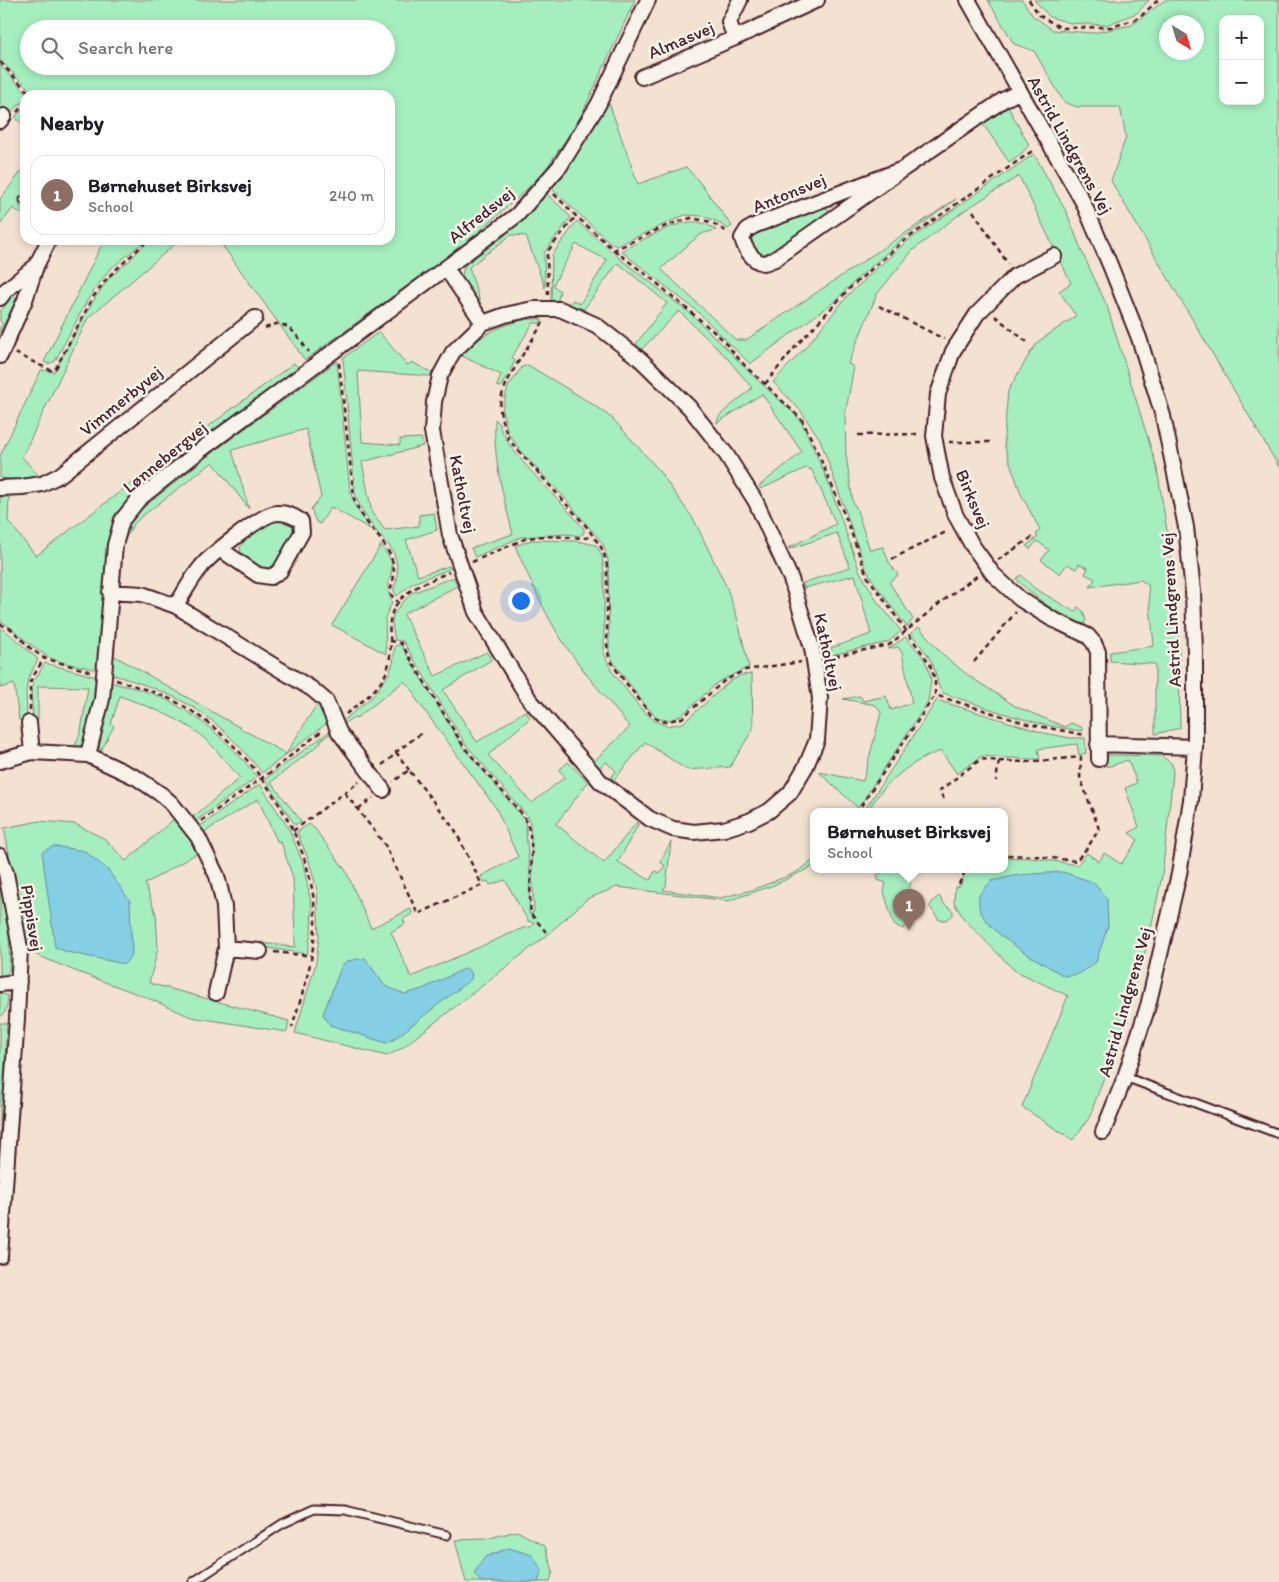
<!DOCTYPE html>
<meta charset="utf-8">
<style>
:root{--surface:#fff;--page:#f2f2f2;--text:#202124;--muted:#757577;--line:#e0e0e0;--accent:#db2777}
body{margin:0;font-family:Itim,sans-serif;background:var(--page);color:var(--text)}
.controls{position:absolute;right:15px;top:15px;display:grid;overflow:hidden;border-radius:10px;box-shadow:0 2px 8px #0003}
.controls button{width:45px;height:45px;display:grid;place-items:center;padding:0;border:0;border-bottom:1px solid var(--line);background:var(--surface);color:var(--text);font:25px sans-serif}
.compass{position:absolute;left:1159px;top:15px;width:45px;height:45px;border-radius:50%;background:var(--surface);box-shadow:0 2px 8px #0003;rotate:142deg}
.you{position:absolute;left:520px;top:600px;width:18px;height:18px;margin:-12px;border:4px solid #fff;border-radius:50%;background:#1a73e8;box-shadow:0 0 0 8px #1a73e833}
.badge{display:grid;place-items:center;width:32px;height:32px;border-radius:50%;background:var(--accent);color:#fff;font-size:16px;font-weight:700}
.pin{position:absolute;translate:-50% -41px;filter:drop-shadow(0 1px 2px #0008)}
.pin::after{content:'';position:absolute;top:26px;width:18px;height:15px;background:inherit;clip-path:polygon(0 0,100% 0,50% 100%)}
.popup{position:absolute;left:810px;top:808px;width:198px;height:65px;box-sizing:border-box;display:grid;place-content:center;border-radius:10px;background:var(--surface);filter:drop-shadow(0 1px 4px #0005);font-size:16px;white-space:nowrap;color:var(--muted)}
.popup b{font-size:19px;color:var(--text)}
.popup::after{content:'';position:absolute;left:50%;top:100%;margin-left:-10px;border:10px solid transparent;border-top-color:var(--surface)}
.list{margin:0;padding:0;list-style:none}
h2{display:flex;justify-content:space-between;align-items:center;height:65px;margin:0;padding:0 20px;font-size:21px}
h2 small{font-size:16px;font-weight:400;color:var(--muted)}
.list li{display:grid;grid-template-columns:32px 1fr auto;gap:15px;align-items:center;box-sizing:border-box;height:80px;margin:0 10px 10px;padding:0 10px;border:1px solid var(--line);border-radius:15px}
.list b{display:block;font-size:19px;white-space:nowrap}
.list p{margin:0;font-size:16px;white-space:nowrap;color:var(--muted)}
.list em{font-size:16px;font-style:normal;color:var(--muted)}
.icon{flex:none;width:28px;height:28px;fill:none;stroke:currentColor;stroke-width:2;stroke-linecap:round;stroke-linejoin:round}
.map{position:relative;flex:none;width:1279px;height:1582px;overflow:hidden}
.search{position:absolute;background:var(--surface);box-shadow:0 2px 8px #0003;left:20px;top:20px;width:375px;height:55px;display:flex;align-items:center;gap:12px;box-sizing:border-box;padding:0 18px;border-radius:28px;color:var(--muted);font-size:19px}
.panel{position:absolute;background:var(--surface);box-shadow:0 2px 8px #0003;left:20px;top:90px;width:375px;height:155px;border-radius:15px}
.map>svg:first-child{display:block}
</style>
<div class="map">
<svg width="1279" height="1582" viewBox="0 0 1279 1582">
<rect width="100%" height="100%" fill="#f3e2d1"/>
<filter id="ink" filterUnits="userSpaceOnUse"><feTurbulence type="fractalNoise" baseFrequency=".02" numOctaves="2"/><feDisplacementMap in="SourceGraphic" scale="10" xChannelSelector="R" yChannelSelector="G"/><feConvolveMatrix kernelMatrix="1 2 1 2 8 2 1 2 1" color-interpolation-filters="sRGB"/></filter>
<g filter="url(#ink)">
<path fill="#a5efbf" stroke="#788775" fill-rule="evenodd" d="M0 0H635L580 118 546 169 524 192 466 243 305 360 220 242 195 240H390V95H35L0 60ZM29 29H386V66H29Z
M988 0H1022L1033 16 1053 30 1093 33 1132 25 1165 0H1279V467L1111 181 1126 137 1120 107H1077L1064 102 1034 51 1014 44ZM1223 19H1260V101H1223ZM1166 22H1196V52H1166Z
M1034 0H1149L1137 13 1106 25 1070 23 1050 17Z
M0 65 28 95H25V99L9 114 1 108 0 109Z
M609 103 638 184 686 167 697 179 732 226 728 229 716 221 702 216 685 215 616 246 607 240 551 188 584 143Z
M25 106V126L15 117Z
M1008 107 1029 145 1022 153 1009 162 983 124Z
M1034 154 1067 213 1082 252 1107 306 1157 468 1172 562 1179 646 1180 728 1155 734V664L1110 661V652L1154 646 1148 585 1141 580 1090 587 1095 579 1085 574 1088 568 1079 564 1076 569 1067 564 1060 574 1041 560 1049 550 1037 541 1030 549 1026 546 1038 537 1036 534 1040 530 1021 494 1005 448 1004 436 1008 391 1030 353 1039 341 1076 316 1059 291 1071 283 1019 176 965 210 913 250 877 294 848 364 854 367 845 415 846 455 853 503 856 507 870 550 883 547 889 562 898 575 889 582 913 619 907 627 877 587 866 569 820 439 800 410 773 382 804 349 849 294 906 242Z
M25 167V194L19 206 25 209V216L13 208 0 225V199Z
M546 193 571 217 544 253 545 288 526 236 511 235 469 267 482 308C472 296 456 282 465 265L505 235Z
M956 199 906 236 856 280 835 301 750 364 697 311 621 251C640 242 674 221 694 222 703 222 709 225 716 230L704 233 697 237 661 269 736 340H746Z
M822 206 828 209V215L774 251C759 258 753 255 752 238L756 232Z
M577 221 619 258 691 314 729 351 751 374 796 415 803 425 827 479 860 572 877 601 901 631 888 642 822 657 820 654 832 651 831 648 871 634 855 575 804 588 803 583 850 567 837 533 789 549 788 548 836 524 812 470 806 468 761 489 759 486 802 452 762 394 717 423V421L720 415 752 388 727 358 679 311 642 349 636 344 667 303 618 263 584 309 569 305 573 300 580 304 607 260 576 244 553 285 560 291 557 303 551 302 552 255Z
M104 240H146L109 270 88 299 55 361 48 364 44 362Z
M149 240H180L88 318 22 457 38 475 17 480 0 478V456L41 370 54 372 93 301 109 278 130 260Z
M13 295 17 298 0 333V327L3 324 0 321V312Z
M527 319H542L540 323H533L512 357 515 361 501 387 497 386 501 375 460 355C484 334 495 327 527 319Z
M379 332 407 365 412 362 432 373 430 376 358 371 362 442 400 445V439L421 438 423 446 362 462 372 513 385 530 419 526V515L434 513 437 530 406 540 418 576 449 566 452 568 413 583 397 596C391 589 395 587 397 579 398 573 397 562 395 556 392 548 386 542 381 537 370 523 361 511 355 494L343 358Z
M337 361 350 491 355 506 370 529 331 507 320 524 316 522 311 509 321 497 306 429 232 450 249 509 213 462 141 517 133 525 122 545C124 531 129 522 139 511L213 452Z
M294 363 299 368 136 493 126 505 114 523 109 549 98 670C85 666 68 665 55 660 34 651 19 633 0 620V497H9L8 521 36 556 121 491Z
M528 365 594 405 613 419 657 468 694 520 727 588 737 617 749 667 718 682 682 715 671 720 659 719 646 706 615 665 609 652 608 560 603 544 563 496 523 454 508 433 502 410 508 387 522 367Z
M495 419 500 424V428C505 436 508 444 514 451 536 479 562 502 584 529V533L579 536 568 534 521 537 475 557 471 548 513 534C503 496 493 459 495 419Z
M288 518 294 521 298 531 273 570 260 567 241 554 240 547C252 531 269 522 288 518Z
M532 540 577 541 596 545 602 556 604 573V653L611 670 641 709 655 721 667 726 683 723 730 681 742 675 752 674 753 729 730 767 687 770 645 742 614 780 611 778 616 771 606 762 598 769 592 763 630 727C607 699 583 672 563 642 544 613 530 579 515 546Z
M381 545 391 560 392 570 388 586 389 594 392 603 385 617 386 654 332 625Z
M1021 575 1034 588 1075 612 1078 607 1083 611 1086 620 1084 624C1061 620 1033 595 1016 579Z
M454 577 457 586 405 613 404 615 435 676 487 652 491 660 443 690 477 742 525 711 530 718 488 755 532 803 565 777 559 770 568 762 588 782 556 824 604 863 637 822 638 825 618 862 650 880 655 871 660 873 665 865 660 862 671 842 666 886 663 890 720 898 752 890 795 873 814 860V866L774 885 728 901 617 887 587 899 546 936 402 1048 387 1056 295 1033 316 963 319 936 317 890 309 861 297 832 309 824 315 829 346 871 371 928 411 909 412 914 403 919 405 924 391 932 411 977 523 928 531 927 534 923 528 921 505 880 490 885 488 881 484 882 481 876 518 857 496 808 414 696 416 694 404 681 358 717 352 718 345 723 343 721 373 696 390 672 393 663 395 646 401 645 462 746 525 820 530 875 529 914 534 912 530 823 528 817 466 745 403 641 395 640 392 624 393 615 403 602 412 593Z
M919 627 944 656 969 676 1015 706 1065 727 1071 723 1081 727 1083 731C1035 726 988 708 943 693 936 686 937 672 932 663 927 652 918 643 911 633Z
M0 628 7 632 38 659 28 679 26 691 27 720H19L14 684 0 688Z
M906 637 923 657 929 670 931 680 928 702 858 808 819 772 863 781 881 713 876 705 843 699 860 696 863 701 886 696 891 710 912 703 902 653 898 647 888 649Z
M113 655 286 754 317 704 325 715 327 723 262 773C241 746 212 716 182 701 159 689 135 681 110 674Z
M45 663 97 677C96 693 93 731 83 743 81 746 77 748 74 749L81 731 88 687 38 686V721L33 720 31 690 33 683Z
M110 682C123 686 138 688 151 693 194 710 229 741 257 777L196 821 193 817 240 778C225 761 211 741 191 728 169 714 144 705 120 696L111 724 114 726 101 751 98 743Z
M937 700 1044 733 1070 738H1085L1086 753 1079 755 1077 744 1038 749 1040 759H1024L982 756 957 774 941 751C911 761 883 783 868 811H864Z
M330 731 331 733 320 741 321 743 271 782 301 821 295 825 265 779Z
M1109 755 1162 756 1172 764 1173 773 1162 876 1148 942 1122 1028 1089 1118 1073 1140 1022 1107 1068 996 1014 970 964 919 954 903 955 887 960 886 966 871 969 869H1004V858C1028 856 1054 861 1077 865L1087 853 1099 862 1104 853 1121 864 1138 840 1129 833 1139 827 1125 788 1137 783 1128 760 1107 767 1104 759Z
M260 784 289 829 303 863 312 908 311 932 307 954 262 947V943L295 947V941L293 878 281 842 278 843 258 799 203 833 199 827Z
M174 819 187 831 199 852 145 884 156 914 158 949 149 983 289 1021 287 1032 191 1017 143 996 75 971 27 951 25 945 24 934 4 828 40 821 75 824 105 839 126 861Z
M887 869H911L908 921 903 929 894 925 884 892 886 883 878 880 877 875Z
M0 883C8 911 11 942 9 971L6 975H0Z
M939 896 944 904 953 911V915L946 920H939L930 907 932 902Z
M0 993 8 996C7 1004 7 1013 0 1017Z
M0 1023H7L0 1153Z
M517 1531 545 1546 553 1571 550 1582H466L455 1540 486 1539Z"/>
<path fill="#85cfe5" stroke="#6d899b" d="M54 846 85 851 108 870 130 901 132 955 124 964 67 952 55 947 42 852Z
M1063 872 1093 882 1107 899 1108 926 1096 962 1079 974 1064 976C1039 960 991 937 980 910 978 905 979 899 979 895L991 881 1018 875Z
M365 958 385 986 405 994 422 989 466 968 472 974 471 979 393 1040 386 1043 330 1025 323 1014 342 965 347 961Z
M509 1548 532 1555 542 1570 538 1582H481L474 1573 485 1557Z"/>
<g fill="none" stroke-linecap="round" stroke-linejoin="round">
<g stroke="#4a1f2b" stroke-width="11">
<path id="service" d="M24 200 25 201
M1125 1077 1279 1134
M193 1582 282 1524 314 1509 345 1510 447 1535"/>
</g>
<g stroke="#4a1f2b" stroke-width="18">
<path id="minor" d="M968 0 1083 202 1110 265 1139 338 1163 416 1186 527 1193 591 1195 652V747L1191 800 1179 874 1148 1006 1125 1077 1103 1132
M735 38 729 22 740 0
M642 77 735 38 817 0
M0 121 4 116
M903 169 775 259C772 260 767 263 763 263 752 261 744 247 742 238L747 230 756 225 903 169 1003 100 1019 92
M1054 256 1015 276 977 314 953 351 938 394 934 436 942 478 956 516 972 545 993 574 1020 599 1052 619 1088 636 1094 643 1098 652 1099 759
M446 268 483 323 453 352 440 376 434 402 432 431 450 535 476 612 529 699 601 782 650 819 673 829 694 832 724 829 749 821 769 811 790 793 806 766 817 740 820 698 812 648 791 579 756 502 726 454 689 407 641 360 596 325 560 309H533L505 315 483 323
M0 298 6 290 36 266
M0 356 25 300 36 266 49 240
M0 488 22 487 42 484 60 475 255 318
M110 592 142 594 176 606 312 689 326 701 339 732 383 790
M176 606C184 593 191 579 201 567 211 554 257 519 272 514 283 511 292 515 301 521L302 532 280 571 271 577 258 575 220 549
M29 723 32 752
M1098 744 1195 747
M88 755 102 699 115 545 122 520 139 499 198 452 517 215 560 166 598 105 648 0
M0 761 32 752 88 755 137 778 162 795 172 804 198 837 217 876 221 892 224 907 226 948 216 993
M0 856 6 873 20 948 17 1019 0 1256
M226 948 260 951
M0 984 19 982"/>
</g>
<path stroke="#4a1f2b" stroke-width="2.5" stroke-dasharray="5 4" stroke-linecap="butt" d="M1029 0 1039 15 1061 28 1112 27 1139 18 1158 0
M0 62 31 95
M17 112 25 104
M554 194 576 216 614 250 668 225 691 218 711 222 729 233
M973 211 1008 264
M614 250 652 279 720 337 747 368 765 384 802 420 815 446 847 521 867 576 930 664 935 680V695L1028 724 1085 735
M548 295 547 252 576 216
M879 306 944 339
M995 316 1027 342
M543 322C531 344 498 386 500 410 501 421 506 431 509 440L586 526 601 547 604 554 607 566V644L609 658 619 674 651 715 662 722 682 718 724 681 745 670 801 662
M265 328C268 327 273 325 276 324 291 323 301 342 309 352
M15 353 52 371 56 368 93 297 108 277 148 240
M339 363 354 498C364 532 407 550 390 590L391 595 399 603
M765 384 796 346 851 287 905 240 1035 149
M858 435 920 434
M949 442H994
M892 559 948 531
M998 560 1034 536
M472 562 527 538 544 536 587 538 592 534
M0 624 11 629 30 648 44 658 92 672
M390 641 401 643 464 747 523 815C539 842 527 884 531 914L546 932
M826 658 889 645 940 603 978 575
M974 662 1016 612
M116 680C142 688 167 695 190 710 255 752 313 838 315 917 316 955 303 991 292 1027
M30 710V682L44 658
M346 714C359 703 376 692 384 677 391 664 391 649 390 636 385 595 419 586 449 572
M396 752 409 770
M999 761 1026 762 1081 757 1080 777 1099 829 1088 847 1076 861 1035 856 1004 855
M382 765 390 759 396 752 423 732
M345 793 385 845 418 914 482 885 455 830 409 770 393 782
M944 799 939 791 981 759 999 761 996 781
M861 806 935 695
M358 809 373 798
M201 821 269 773 323 730
M293 831 359 782
M959 884 966 869
M274 952 312 956"/>
<use href="#service" stroke="#f7f3e8" stroke-width="7"/>
<use href="#minor" stroke="#f7f3e8" stroke-width="14"/>
</g>
</g>
<g text-anchor="middle" stroke-width="5" stroke-linejoin="round" paint-order="stroke">
<g font-size="18" fill="#4a1f2b" stroke="#f7f3e8">
<text transform="translate(681 40) rotate(-23)" y="6">Almasvej</text>
<text transform="translate(1070 145) rotate(61)" y="6">Astrid Lindgrens Vej</text>
<text transform="translate(789 193) rotate(-22)" y="6">Antonsvej</text>
<text transform="translate(481 215) rotate(-39)" y="6">Alfredsvej</text>
<text transform="translate(121 401) rotate(-39)" y="6">Vimmerbyvej</text>
<text transform="translate(165 457) rotate(-39)" y="6">Lønnebergvej</text>
<text transform="translate(463 494) rotate(79)" y="6">Katholtvej</text>
<text transform="translate(973 499) rotate(67)" y="6">Birksvej</text>
<text transform="translate(1171 610) rotate(-93)" y="6">Astrid Lindgrens Vej</text>
<text transform="translate(828 652) rotate(78)" y="6">Katholtvej</text>
<text transform="translate(32 918) rotate(81)" y="6">Pippisvej</text>
<text transform="translate(1125 1002) rotate(-74)" y="6">Astrid Lindgrens Vej</text>
</g>
</g>
</svg>
<div class="controls">
<button>+</button>
<button>−</button>
</div>
<svg class="compass" viewBox="-18 -18 36 36"><path d="M0-13l5 13h-10z" fill="#e53935"/><path d="M0 13l5-13h-10z" fill="#757577"/></svg>
<div class="you"></div>
<div class="pin badge" style="left:909px;top:930px;background:#8d6e63">1</div>
<div class="popup"><b>Børnehuset Birksvej</b>School</div>
<div class="search"><svg class="icon" aria-label="search" viewBox="0 0 24 24"><circle cx="10" cy="10" r="6"/><path d="M15 15l6 6"/></svg>Search here</div>
<section class="panel">
<h2>Nearby<small></small></h2>
<ul class="list">
<li><span class="badge" style="background:#8d6e63">1</span><div><b>Børnehuset Birksvej</b><p>School</p></div><em>240 m</em></li>
</ul>
</section>
</div>
